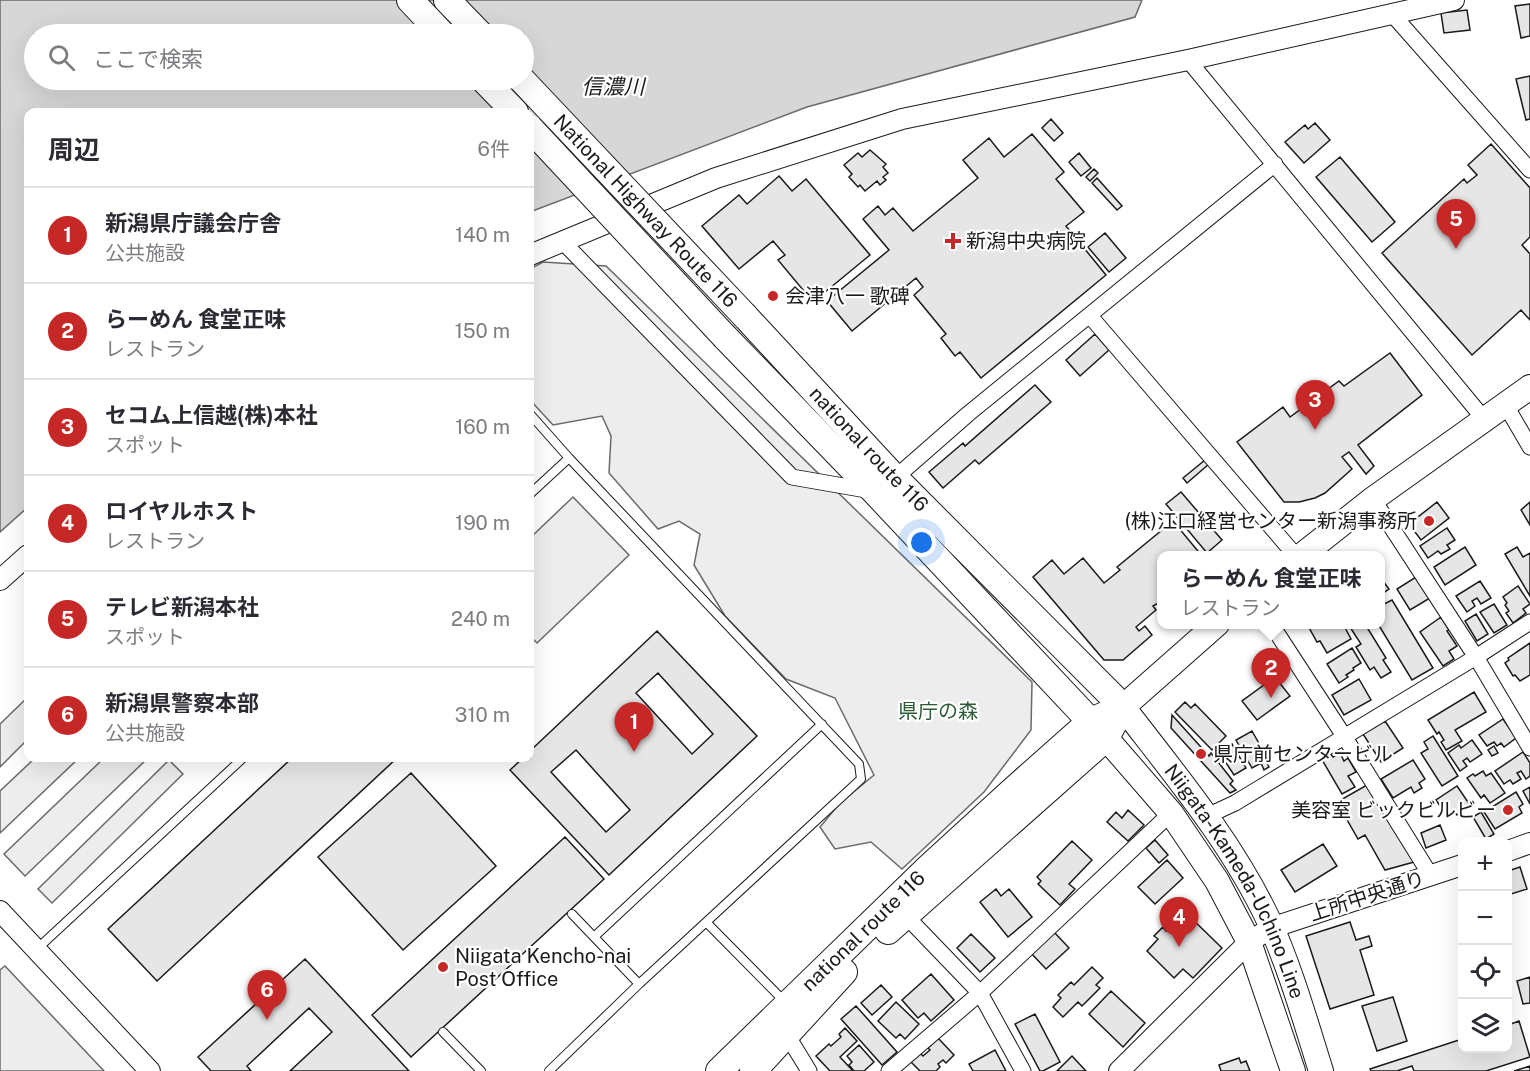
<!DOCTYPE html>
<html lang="ja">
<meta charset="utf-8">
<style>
:root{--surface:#fff;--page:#f7f7f7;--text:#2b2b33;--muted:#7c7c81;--line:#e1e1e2;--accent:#c62828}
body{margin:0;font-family:"Public Sans","Noto Sans JP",sans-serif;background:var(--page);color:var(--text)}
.controls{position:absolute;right:18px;bottom:18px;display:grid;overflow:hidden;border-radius:12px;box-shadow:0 6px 24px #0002}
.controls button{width:54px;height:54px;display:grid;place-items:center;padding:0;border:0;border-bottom:2px solid var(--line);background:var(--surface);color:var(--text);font:30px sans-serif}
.you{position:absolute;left:922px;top:543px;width:21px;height:21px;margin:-15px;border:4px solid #fff;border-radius:50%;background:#1a73e8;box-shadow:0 0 0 9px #1a73e833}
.badge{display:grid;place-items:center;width:39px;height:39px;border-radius:50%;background:var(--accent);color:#fff;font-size:20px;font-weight:700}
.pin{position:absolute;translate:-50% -50px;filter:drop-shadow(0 2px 3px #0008)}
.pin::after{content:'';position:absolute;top:32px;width:21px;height:18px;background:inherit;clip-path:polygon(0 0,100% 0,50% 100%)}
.popup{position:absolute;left:1157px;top:551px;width:228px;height:78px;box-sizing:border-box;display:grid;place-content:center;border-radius:12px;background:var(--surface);filter:drop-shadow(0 2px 4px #0005);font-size:20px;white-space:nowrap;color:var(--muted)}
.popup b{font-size:22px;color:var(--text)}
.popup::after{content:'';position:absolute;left:50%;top:100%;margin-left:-12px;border:12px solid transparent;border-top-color:var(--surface)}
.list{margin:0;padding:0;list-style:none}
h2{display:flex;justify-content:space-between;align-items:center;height:78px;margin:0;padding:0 24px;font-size:26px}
h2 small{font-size:20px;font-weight:400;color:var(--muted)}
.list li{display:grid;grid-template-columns:39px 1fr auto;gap:18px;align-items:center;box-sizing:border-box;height:96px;padding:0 24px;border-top:2px solid var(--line)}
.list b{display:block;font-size:22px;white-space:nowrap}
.list p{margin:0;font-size:20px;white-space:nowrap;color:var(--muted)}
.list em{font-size:20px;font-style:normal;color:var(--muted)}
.icon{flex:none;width:33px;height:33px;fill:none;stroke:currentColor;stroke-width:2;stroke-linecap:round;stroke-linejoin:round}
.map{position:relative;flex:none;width:1530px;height:1071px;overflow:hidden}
.search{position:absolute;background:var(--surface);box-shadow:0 6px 24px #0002;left:24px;top:24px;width:510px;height:66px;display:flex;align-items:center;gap:15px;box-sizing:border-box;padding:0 21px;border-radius:33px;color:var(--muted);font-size:22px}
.panel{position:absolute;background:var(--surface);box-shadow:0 6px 24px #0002;left:24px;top:108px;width:510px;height:654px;border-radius:12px}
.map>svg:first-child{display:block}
</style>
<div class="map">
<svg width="1530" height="1071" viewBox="0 0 1530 1071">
<rect width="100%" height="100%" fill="#fff"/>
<path fill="#ededed" stroke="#6a6a6a" stroke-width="1.5" d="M543 262 606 266 1032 682 1031 730 984 792 902 869 871 842 835 849 820 827 840 803 874 775 835 698 786 679 725 616 694 565 700 534 679 521 658 529 609 473 611 436 602 416 553 425 530 400V269Z
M573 497 629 555 537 643 530 636V538Z
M28 697V739L0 767V724Z
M35 758H79L0 833V791Z
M104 758H148L25 876 4 854Z
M169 760 183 774 52 903 38 889Z
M5 966 104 1071H0V970Z"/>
<path fill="#d7d7d7" stroke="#6a6a6a" stroke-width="1.5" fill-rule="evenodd" d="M0 0H1142L1135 17 807 107 530 212V112H28V507L0 532ZM34 34H524V80H34Z"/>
<path fill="#e6e6e6" stroke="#1a1a1a" stroke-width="1.5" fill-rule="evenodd" d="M1530 4V36L1521 38 1515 6Z
M1467 10 1470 30 1444 33 1441 13Z
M1530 76V119L1526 120 1516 79Z
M1051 119 1063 133 1054 141 1042 128Z
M1315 123 1330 140 1304 163 1285 142 1305 125 1308 129Z
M1032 134 1064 172 1056 179 1084 212 1066 226 1106 275 981 378 960 352 955 356 941 338 946 334 914 295 923 287 916 278 852 331 827 301 889 250 863 219 878 206 885 215 893 208 913 231 978 178 963 160 989 138 1004 157Z
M1491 144 1530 188V237L1522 245 1530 254V320L1521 310 1472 355 1382 253 1464 179 1467 183 1477 175 1468 165Z
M870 150 886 164 883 167 888 173 883 177 886 180 880 185 877 181 865 191 860 185 858 187 849 177 852 174 844 165 858 153 862 157Z
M1079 153 1091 168 1081 176 1069 162Z
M1340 157 1395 222 1372 242 1316 177Z
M1094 169 1098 173 1090 181 1086 177Z
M779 176 792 191 806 179 870 255 813 302 778 260 785 255 773 241 739 269 702 226 739 195 747 204Z
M1097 178 1122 206 1117 210 1092 183Z
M1105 233 1126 258 1109 272 1088 247Z
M1095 334 1109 350 1080 376 1066 360Z
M1390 353 1422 395 1358 445 1374 466 1366 474 1349 452 1342 457 1352 469 1325 493 1315 498 1299 502H1284L1237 442 1283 407 1290 417 1339 381 1344 386Z
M1035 385 1051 402 979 464 975 460 943 488 929 472 963 443 965 446Z
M1205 460 1209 464 1187 483 1183 478Z
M1181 492 1222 540 1207 553 1166 504Z
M1437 502 1449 518 1421 540 1409 524Z
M1530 502V525L1521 510Z
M1173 521 1202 556H1162V601L1153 606 1156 610 1136 627 1139 631 1145 626 1152 635 1123 660H1104L1033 577 1052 560 1064 574 1083 558 1104 583 1120 570 1117 567Z
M1447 528 1455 540 1447 545 1450 549 1441 554 1438 551 1428 558 1420 546Z
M1465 547 1476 565 1445 585 1434 567Z
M1517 547 1523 557 1530 553V596L1505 554Z
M1380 577 1389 589 1380 595Z
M1416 577 1430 598 1410 610 1397 589Z
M1480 581 1491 598 1481 604 1477 598 1472 601 1475 606 1467 612 1456 596Z
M1518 586 1530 604 1523 609 1526 613 1513 623 1506 613 1509 611 1505 605 1507 603 1503 597Z
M1392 600 1433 668 1412 680 1378 624H1380V606Z
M1494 604 1507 625 1494 633 1480 612Z
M1476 614 1488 634 1477 641 1465 621Z
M1441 617 1449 630 1447 631 1457 646 1449 651 1454 659 1443 666 1420 632Z
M1307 624H1343L1351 639 1327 653 1320 641 1317 642Z
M1348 624H1365L1386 658 1383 660 1391 672 1381 678 1374 667 1370 670 1356 647 1361 644Z
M657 631 757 736 609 875 510 770 523 758H530V751ZM658 673 713 734 692 754 636 693ZM576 750 630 810 606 832 551 772Z
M1530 643V675L1520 681 1515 675 1513 676 1505 663 1509 660 1508 658Z
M1352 648 1361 663 1353 668 1354 670 1346 675 1348 677 1339 683 1327 664Z
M1275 677 1290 696 1257 720 1242 701Z
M1359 679 1371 700 1344 715 1332 695Z
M1474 692 1486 712 1455 730 1462 741 1446 750 1441 742 1444 740 1439 732 1437 734 1428 720Z
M1185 702 1191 708 1195 704 1226 736 1212 750 1175 712Z
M1172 715 1209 756 1211 753 1233 781 1230 784 1236 790 1230 793 1171 728Z
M1503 719 1516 738 1504 747 1501 743 1497 746 1494 742 1487 746 1479 735Z
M1385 721 1403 748 1381 762 1363 734Z
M1252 731 1261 747 1255 750 1259 756 1262 754 1269 767 1264 770 1261 763 1252 768 1236 740Z
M1433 736 1458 776 1442 786 1421 753 1428 749 1424 742Z
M1472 740 1482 754 1470 762 1467 758 1463 761 1467 766 1460 771 1448 753 1459 745 1461 748Z
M1232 744 1246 768 1234 775 1219 752Z
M1494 746 1498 753 1492 756 1488 750Z
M1523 752 1530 763V776L1526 779 1521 771 1517 773 1521 779 1513 784 1510 780 1504 784 1495 771Z
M1330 753 1333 757 1340 753 1344 761 1348 758 1356 772 1348 776 1355 787 1342 794 1321 758Z
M292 758H397L157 981 108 929Z
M1413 760 1425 779 1419 783 1422 788 1414 793 1411 787 1393 798 1381 779Z
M1483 771 1486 776 1491 773 1505 793 1490 803 1484 795 1481 798 1467 778 1473 774 1475 776Z
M411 773 496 866 403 950 318 857Z
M1367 785 1414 862 1385 870 1365 835 1358 839 1337 802Z
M1457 786 1470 805 1457 815 1453 810 1446 815 1436 800Z
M1530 787V804L1523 791Z
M1516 792 1523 804 1519 807 1522 813 1495 829 1484 812Z
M1128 810 1144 825 1128 841 1107 822 1116 812 1122 818Z
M1481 812 1494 834 1486 839 1473 817Z
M1440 825 1446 840 1426 848 1421 833Z
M565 837 604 879 411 1057 372 1015Z
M1155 840 1168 855 1159 863 1146 848Z
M1072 841 1092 860 1069 884 1075 889 1060 905 1038 884 1041 881 1037 877Z
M1323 844 1337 866 1295 892 1281 870Z
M1167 860 1183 878 1155 904 1138 887Z
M1520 867 1527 889 1508 895V871Z
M996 889 1001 896 1009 889 1032 917 1008 937 980 902Z
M1185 912 1222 948 1193 978 1183 969 1174 978 1147 951 1158 939 1154 936 1163 927 1166 931Z
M1350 922 1356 940 1369 936 1372 946 1360 950 1374 995 1330 1009 1306 936Z
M1054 932 1069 948 1046 969 1031 953Z
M971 934 995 958 980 972 957 948Z
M305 959 409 1071H290L332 1032 309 1008 247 1066 251 1071H211L198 1057Z
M1092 967 1103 978 1096 985 1100 988 1082 1006 1078 1002 1063 1017 1053 1007 1061 998 1058 995 1071 982 1074 985Z
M931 974 954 1000 931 1021 924 1013 918 1018 902 1000Z
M1530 977V1003L1523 1004 1517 981Z
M881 985 892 997 872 1015 861 1003Z
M1111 991 1145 1023 1123 1047 1089 1014Z
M1393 997 1407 1041 1377 1051 1362 1006Z
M896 1002 919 1024 905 1039 900 1034 896 1038 878 1021Z
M856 1006 897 1052 882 1065 841 1019Z
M1035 1014 1060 1062 1043 1071H1040L1015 1024Z
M1519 1021 1530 1057 1486 1071H1414L1412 1066 1397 1071H1371L1370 1069 1462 1039V1048H1508V1025Z
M845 1028 857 1041 840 1057 853 1071H830L816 1056 829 1044 831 1046 841 1037 839 1034Z
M938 1038 954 1055 946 1063 943 1060 938 1064 940 1067 936 1071H920L911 1062 920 1053 923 1056 930 1050 928 1048Z
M859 1045 874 1062 864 1071H854L849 1065 852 1062 847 1056Z
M995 1050 1006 1071H973L969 1064Z
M1072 1056 1086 1071H1057Z
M1239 1058 1241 1063 1246 1061 1250 1071H1221L1219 1065Z
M1530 1066V1071H1514Z"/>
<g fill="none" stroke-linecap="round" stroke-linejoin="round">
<g stroke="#1a1a1a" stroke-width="10">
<path id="service" d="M530 414 569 458 859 764 861 779 639 984 549 1071
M530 494 569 458
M572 914 639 984
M707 923 784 1001
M595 936 822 724
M38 948 243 758
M443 1032 481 1071"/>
</g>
<g stroke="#1a1a1a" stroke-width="17">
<path id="minor" d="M1392 14 1530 170
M1188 60 1484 419
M562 241 792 477 872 491
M1090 316 1296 556
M1505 404 1530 447
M895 478 968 414 1275 164
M1373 499 1476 657 1530 748
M1271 624 1344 736 1431 876
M1207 816 1235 803 1476 657 1530 622
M905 915 980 993 1023 1071
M787 1035 809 1071
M889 1071 980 993 1171 813"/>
</g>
<g stroke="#1a1a1a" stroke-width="22">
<path id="tertiary" d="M530 255 716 178 902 119 1188 60 1454 0
M0 580 28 555
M1508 851 1530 843
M0 911 150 1071
M1119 1071 1249 942 1271 928 1462 865"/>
</g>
<g stroke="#1a1a1a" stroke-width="26">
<g id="primary">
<path d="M1301 556 1373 499 1530 387"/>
<path id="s1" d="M1217 624 1123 707C1175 775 1231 841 1268 919 1290 967 1305 1020 1321 1071"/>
<path d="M1106 738 1171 813 1217 881 1249 942 1293 1071"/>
</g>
</g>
<g stroke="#1a1a1a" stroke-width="28">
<g id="trunk">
<path d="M410 0 442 34"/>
<path d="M447 0 480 34"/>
<path d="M484 80 515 112"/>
<path id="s2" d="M745 316 895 478 1123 707"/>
<path d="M725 337 874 491 1106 738"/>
<path d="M888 931 1106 738 1114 723"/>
<path id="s3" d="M719 1071 929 867 1011 792 1091 721 1123 707"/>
<path d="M753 1071 844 972"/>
</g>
</g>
<use href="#service" stroke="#fff" stroke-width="8"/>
<use href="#minor" stroke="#fff" stroke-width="15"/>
<use href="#tertiary" stroke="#fff" stroke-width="20"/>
<use href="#primary" stroke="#fff" stroke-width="24"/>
<use href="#trunk" stroke="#fff" stroke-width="26"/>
<g stroke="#1a1a1a" stroke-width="28" stroke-linecap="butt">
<g id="trunk-bridge">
<path id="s4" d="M522 80 745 316"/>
<path d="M530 128 725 337"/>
</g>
</g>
<use href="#trunk-bridge" stroke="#fff" stroke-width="26"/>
</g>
<g fill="#c62828" stroke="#fff" stroke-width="2">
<path d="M950 232h6v6h6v6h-6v6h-6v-6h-6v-6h6z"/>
<circle cx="773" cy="296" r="6"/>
<circle cx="1429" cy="521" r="6"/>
<circle cx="1201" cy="754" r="6"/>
<circle cx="1508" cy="810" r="6"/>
<circle cx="443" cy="967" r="6"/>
</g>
<g text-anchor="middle" stroke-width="4.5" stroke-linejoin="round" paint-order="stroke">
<g font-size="20" fill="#1a1a1a" stroke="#fff">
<text dy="7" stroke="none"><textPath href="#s4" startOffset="180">National Highway Route 116</textPath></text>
<text dy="7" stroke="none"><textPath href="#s2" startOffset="182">national route 116</textPath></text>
<text dy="7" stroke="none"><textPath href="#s1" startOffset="334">Niigata-Kameda-Uchino Line</textPath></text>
<text transform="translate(1367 896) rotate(-18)" y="7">上所中央通り</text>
<text dy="7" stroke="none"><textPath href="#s3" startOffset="201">national route 116</textPath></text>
</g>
<g font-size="20" fill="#1a1a1a" stroke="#fff" text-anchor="start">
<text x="966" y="248">新潟中央病院</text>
<text x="785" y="303">会津八一 歌碑</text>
<text x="1417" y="528" text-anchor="end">(株)江口経営センター新潟事務所</text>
<text x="1213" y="761">県庁前センタービル</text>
<text x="1496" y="817" text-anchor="end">美容室 ビックビルビー</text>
<text x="455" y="963">Niigata Kencho-nai<tspan x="455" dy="23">Post Office</tspan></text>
</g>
<g font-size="20" fill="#2b5a34" stroke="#fff">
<text x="938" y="718">県庁の森</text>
</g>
<g font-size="21" font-style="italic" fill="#1a1a1a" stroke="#fff">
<text x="613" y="94">信濃川</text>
</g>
</g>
</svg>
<div class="controls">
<button>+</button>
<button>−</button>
<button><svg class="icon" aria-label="locate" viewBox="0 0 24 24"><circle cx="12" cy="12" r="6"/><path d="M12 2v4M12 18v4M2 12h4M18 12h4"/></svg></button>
<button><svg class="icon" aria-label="layers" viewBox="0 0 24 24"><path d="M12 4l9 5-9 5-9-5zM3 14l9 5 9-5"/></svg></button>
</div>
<div class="you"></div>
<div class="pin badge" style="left:634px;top:752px">1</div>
<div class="pin badge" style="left:1271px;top:698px">2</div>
<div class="popup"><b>らーめん 食堂正味</b>レストラン</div>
<div class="pin badge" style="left:1315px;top:430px">3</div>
<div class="pin badge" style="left:1179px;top:947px">4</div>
<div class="pin badge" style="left:1456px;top:249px">5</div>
<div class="pin badge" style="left:267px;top:1020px">6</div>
<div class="search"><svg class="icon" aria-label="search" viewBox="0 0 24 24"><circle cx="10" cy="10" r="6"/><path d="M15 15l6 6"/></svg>ここで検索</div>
<section class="panel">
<h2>周辺<small>6件</small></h2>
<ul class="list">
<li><span class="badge">1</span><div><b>新潟県庁議会庁舎</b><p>公共施設</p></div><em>140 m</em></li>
<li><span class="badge">2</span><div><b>らーめん 食堂正味</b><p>レストラン</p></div><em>150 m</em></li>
<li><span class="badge">3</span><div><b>セコム上信越(株)本社</b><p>スポット</p></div><em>160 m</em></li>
<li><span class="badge">4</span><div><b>ロイヤルホスト</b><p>レストラン</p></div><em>190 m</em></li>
<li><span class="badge">5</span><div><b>テレビ新潟本社</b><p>スポット</p></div><em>240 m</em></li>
<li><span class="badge">6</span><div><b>新潟県警察本部</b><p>公共施設</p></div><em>310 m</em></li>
</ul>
</section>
</div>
